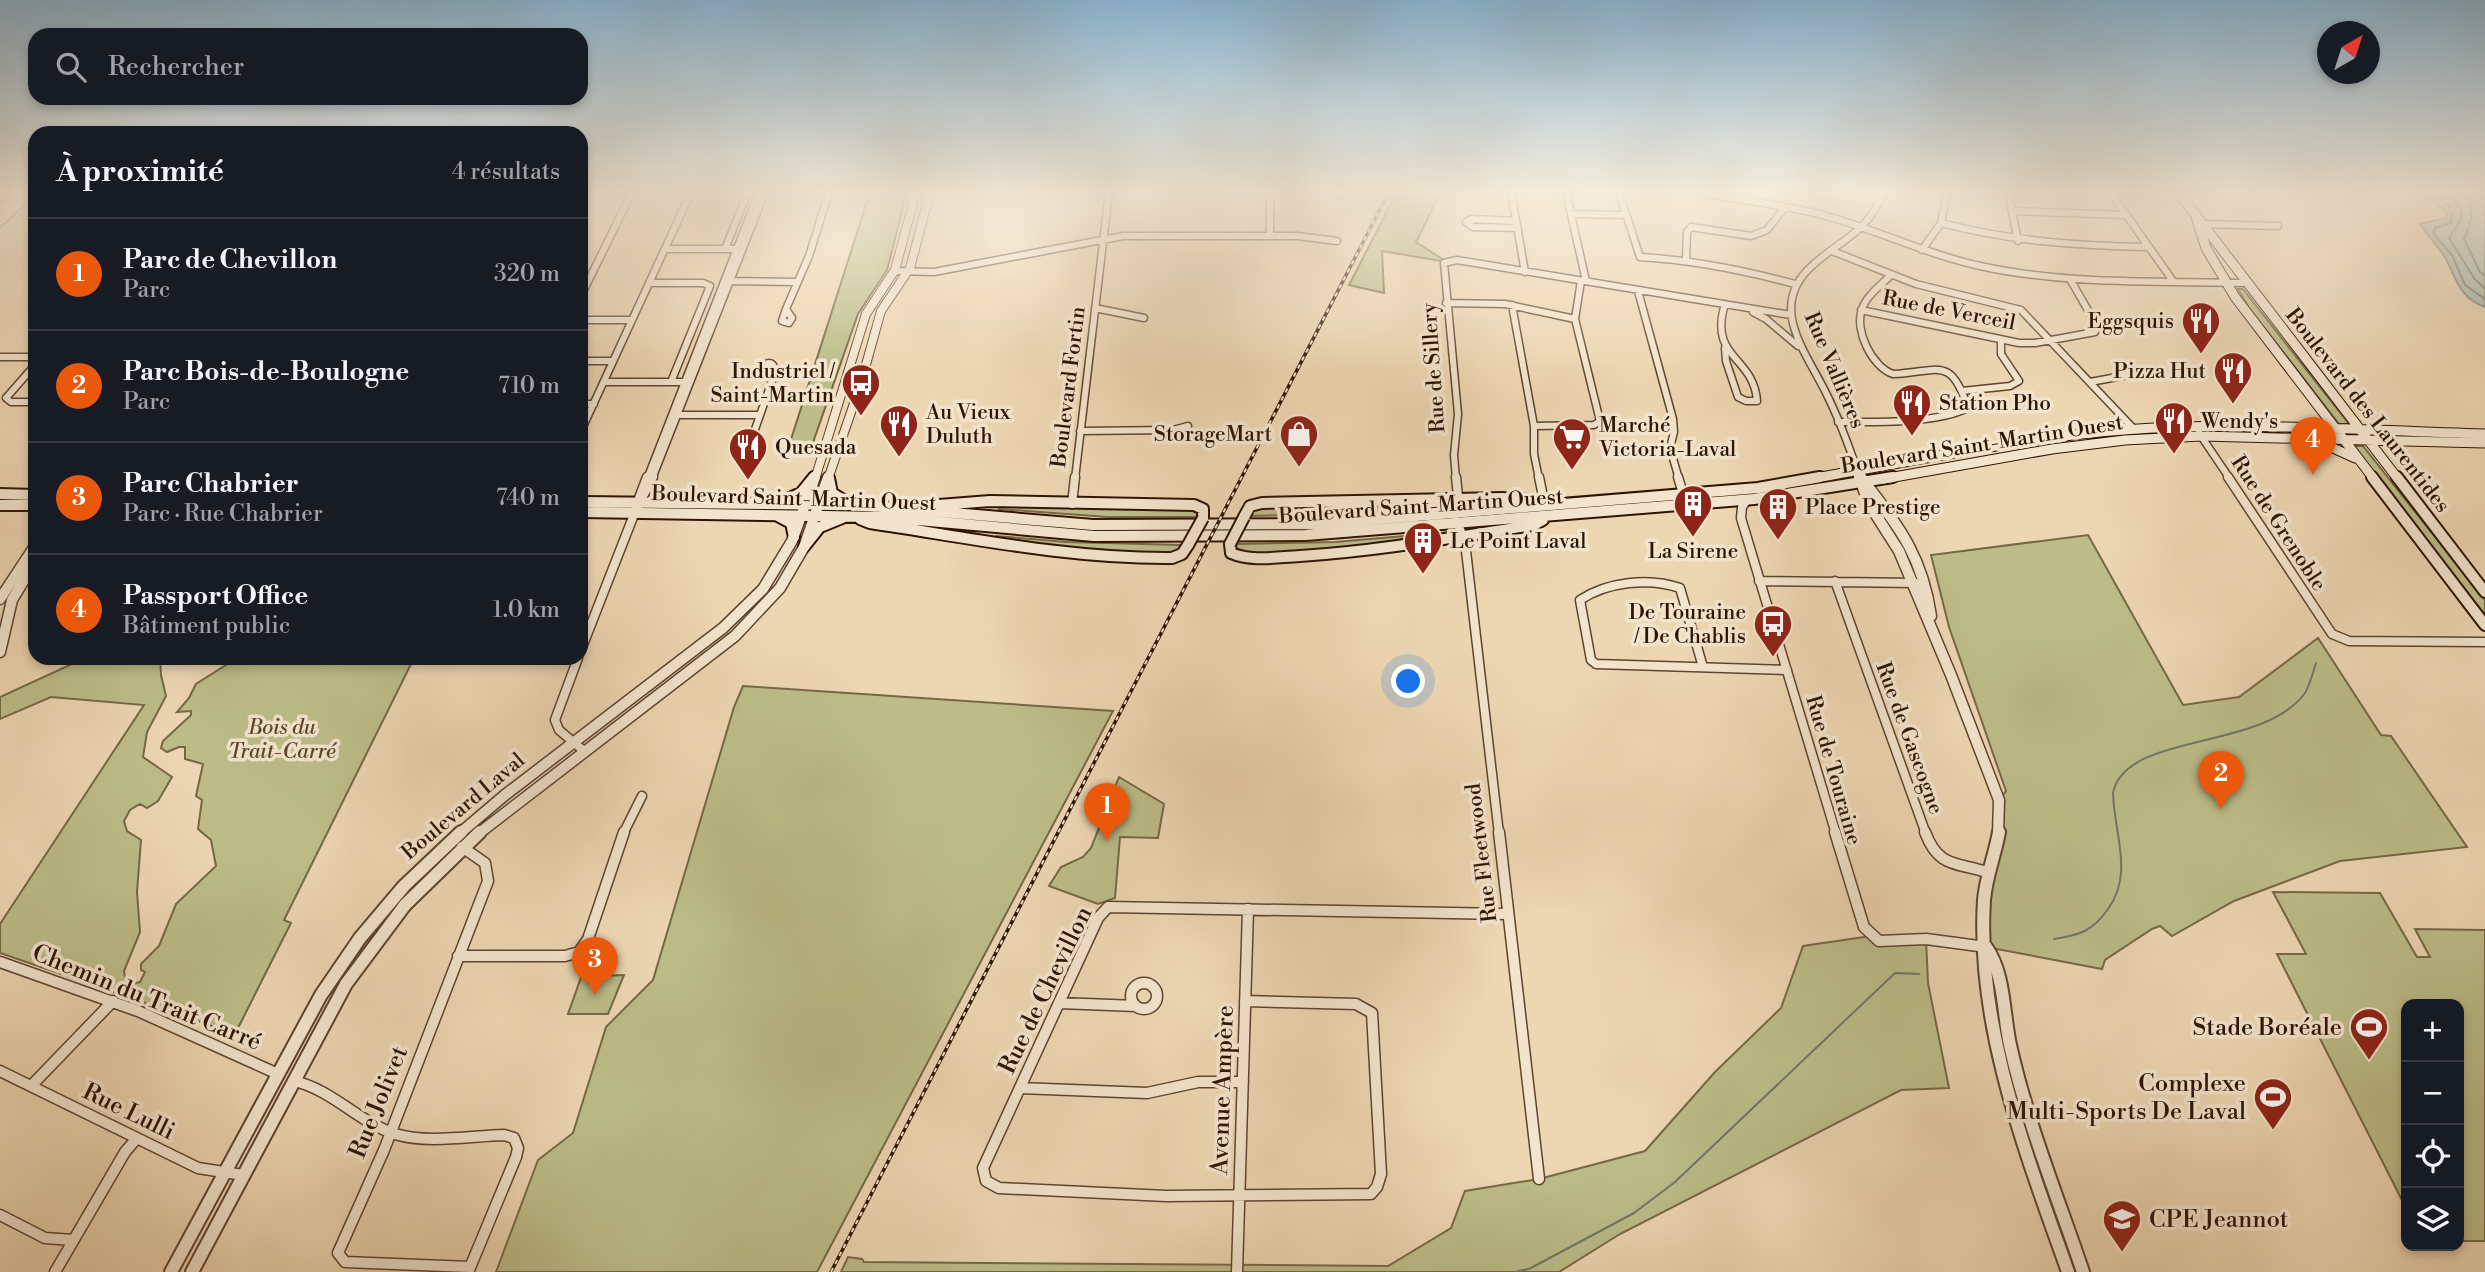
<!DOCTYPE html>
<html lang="fr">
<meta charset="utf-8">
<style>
:root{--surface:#171b24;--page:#242831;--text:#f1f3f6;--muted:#9ea1a6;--line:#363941;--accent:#ea580c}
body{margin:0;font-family:"Libre Bodoni",serif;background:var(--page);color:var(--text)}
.controls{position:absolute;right:21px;bottom:21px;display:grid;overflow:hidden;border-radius:14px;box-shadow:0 4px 10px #0003}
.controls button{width:63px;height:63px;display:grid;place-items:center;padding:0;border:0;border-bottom:2px solid var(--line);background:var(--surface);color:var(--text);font:35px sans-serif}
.compass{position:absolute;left:2317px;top:21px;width:63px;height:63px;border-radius:50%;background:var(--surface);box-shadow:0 4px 10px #0003;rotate:39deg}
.you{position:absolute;left:1409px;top:682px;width:24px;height:24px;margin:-18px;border:5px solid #fff;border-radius:50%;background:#1a73e8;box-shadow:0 0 0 10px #1a73e833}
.badge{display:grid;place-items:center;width:46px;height:46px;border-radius:50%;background:var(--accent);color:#fff;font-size:23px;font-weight:700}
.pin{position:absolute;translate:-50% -58px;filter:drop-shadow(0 2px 4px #0008)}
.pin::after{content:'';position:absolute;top:37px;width:24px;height:21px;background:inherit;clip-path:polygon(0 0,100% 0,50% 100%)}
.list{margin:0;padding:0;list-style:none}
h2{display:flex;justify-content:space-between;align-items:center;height:91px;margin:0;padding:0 28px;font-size:30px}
h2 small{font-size:23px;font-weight:400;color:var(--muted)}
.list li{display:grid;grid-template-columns:46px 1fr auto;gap:21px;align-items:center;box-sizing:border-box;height:112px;padding:0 28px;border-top:2px solid var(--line)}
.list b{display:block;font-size:26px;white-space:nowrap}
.list p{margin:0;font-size:23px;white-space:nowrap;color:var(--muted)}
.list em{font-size:23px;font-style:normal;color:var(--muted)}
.icon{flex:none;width:38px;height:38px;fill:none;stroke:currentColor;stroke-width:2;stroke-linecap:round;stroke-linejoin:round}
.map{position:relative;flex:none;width:2485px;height:1272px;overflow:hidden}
.search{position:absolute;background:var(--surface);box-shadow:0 4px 10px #0003;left:28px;top:28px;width:560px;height:77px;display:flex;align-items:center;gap:18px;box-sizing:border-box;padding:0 24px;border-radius:21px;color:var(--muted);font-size:26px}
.panel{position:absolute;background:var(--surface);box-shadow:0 4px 10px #0003;left:28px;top:126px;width:560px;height:539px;border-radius:21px}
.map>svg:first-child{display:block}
</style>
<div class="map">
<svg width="2485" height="1272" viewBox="0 0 2485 1272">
<rect width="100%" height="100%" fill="#edd6b2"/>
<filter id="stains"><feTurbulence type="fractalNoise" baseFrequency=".00286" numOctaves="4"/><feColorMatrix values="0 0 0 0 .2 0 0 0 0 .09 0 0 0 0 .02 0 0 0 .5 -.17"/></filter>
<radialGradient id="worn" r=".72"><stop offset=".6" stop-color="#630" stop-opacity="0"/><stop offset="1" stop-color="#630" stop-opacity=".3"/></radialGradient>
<path fill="#bcbd89" stroke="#766846" stroke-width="2" d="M870 192H907L887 270 858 314 810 451 787 452Z
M1397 192H1441L1416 242 1447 262 1382 251 1384 293 1349 285Z
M2238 289H2243L2349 424H2339L2249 308Z
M2353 446H2363L2485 600V615Z
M1441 503V507L1349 514 1248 516 1254 508Z
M1002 505 1191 507 1198 512 1196 517H1107L999 509Z
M1451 532 1338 549 1247 554 1235 547 1237 544 1335 542Z
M2088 535 2183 705 2239 697 2318 638 2381 735 2391 736 2467 847 2340 861 2234 901 2172 936 2160 926 2152 929 2105 960 2102 969 1986 947 1984 901 1999 800 2006 791 1949 627 1931 555Z
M996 536 1067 542 1182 545 1174 554H1118L995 538Z
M76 658H160L161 675 166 696 147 732 143 757 172 777 158 801 147 808 140 804 130 810 124 821 127 831 141 840 137 892 140 932 124 971 126 985 140 982 145 972 141 970V964L159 946 176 904 216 866 211 840 198 829 202 800 196 796 203 764 185 759V747H179L167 752 161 748 163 741 191 715V711L177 712 189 698 196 684 237 658H414L284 920 291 923 235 1034 0 953V924L144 705 51 697 0 719V697L72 664Z
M743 686 1113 711 817 1272H496L538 1160 573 1133 606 1027 653 980 734 707Z
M1119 777 1164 804 1158 838 1120 837 1115 898 1098 904 1049 886 1061 867 1083 857 1091 848Z
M2273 892 2380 893 2417 957H2430L2415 929 2485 930V1241H2459V1004H2406V1208L2277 954H2306Z
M1871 936 1879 941 1926 939 1928 983 1949 1088 1901 1090 1620 1234 1559 1272H841L848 1257 862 1259 864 1262 1388 1266 1451 1228 1465 1191 1539 1179 1645 1151 1715 1072 1781 1008 1803 946Z
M592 964 596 976 624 975 608 1014H568L584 969Z"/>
<path fill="#9bb7b4" stroke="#70766e" stroke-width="2" d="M2410 192H2485V307C2461 299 2457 281 2447 261 2441 248 2428 237 2420 224L2446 218V211L2431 200Z"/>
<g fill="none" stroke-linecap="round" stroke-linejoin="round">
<path stroke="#65665c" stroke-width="2" d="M2429 192 2444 200 2452 212 2451 223 2435 228 2433 233 2452 255 2465 285 2485 299
M2446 192 2462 211 2461 220 2449 238 2474 278 2485 289
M2464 192C2475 208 2472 222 2464 239L2480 272 2485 276"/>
<path stroke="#70766e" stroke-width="2" d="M2054 939C2080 935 2093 931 2108 909 2134 873 2114 834 2113 793 2126 731 2262 752 2305 693 2310 685 2313 672 2316 663
M1515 1272 1529 1269 1634 1213 1675 1182 1895 973 1919 974"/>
<g stroke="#5e4430" stroke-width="9">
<path id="minor-far2" d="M1270 192V236
M1511 192 1525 272
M1566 192 1586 281
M1619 192 1640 257C1694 260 1743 270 1795 284
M1693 192C1734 199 1778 204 1819 214 1873 228 1925 254 1980 266 2067 285 2157 281 2245 283
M2008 192 2018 241
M2110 192 2173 281
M2014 211 2126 215
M1571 214 1625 215
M1516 221 1471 219 1466 222 1473 227 1518 228
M1941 223C2010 241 2078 246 2149 247
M2200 224 2278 226
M665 249H740
M725 249 748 192
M1922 250 1941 223 1947 192
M1832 251 1916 284 2021 310 2134 429
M1686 260 1687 232 1691 227 1751 236 1767 230 1785 207
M894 271 934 272 1123 236H1298L1337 241
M731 281 796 282
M649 283H703L710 286 671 382
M1638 291 1673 419 1674 432 1670 448 1679 479
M581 296 632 192
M1446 303 1505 304 1575 319
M1725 304C1708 359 1754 356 1757 401H1746L1738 397 1726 361 1725 348
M1512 305 1534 426V454L1539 479
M1095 308 1144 318
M786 309 792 318 789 323 782 321Z
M786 309 809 256 829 192
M1861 310 2019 343H2035L2095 332 2097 326 2070 279
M1753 312 1766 319 1798 346
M581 320H632
M0 357H35
M581 361H613
M764 368a5 5 0 1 1 10 0a5 5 0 1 1-10 0Z
M35 365 6 398 11 402H35
M604 382H688
M2090 382 2156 370
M1962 391 2010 386 2019 381 2001 354V340
M581 404H594
M675 415H760
M1838 422C1875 422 1935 424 1968 408 1950 353 1937 373 1893 374 1872 367 1854 330 1862 309 1867 295 1881 285 1891 275
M1534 426 1594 425 1600 421 1575 319 1581 281
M581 431 691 192
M1080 431 1173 430 1188 426
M2199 433 2230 479
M747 452 772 381 770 372
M1858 473C1849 446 1839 419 1826 393 1805 350 1766 305 1814 264 1843 238 1869 232 1883 192
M647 479 759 192
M652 479 765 192
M1075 479 1109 192
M1456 479 1454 455 1458 414 1444 263 1457 260 1791 315"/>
</g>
<g stroke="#5e4430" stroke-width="11">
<path id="minor-far1" d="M1539 477 1545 506
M1678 477 1684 497
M2228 477 2332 634 2349 641 2485 642
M1747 500 1742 507 1741 518 1836 834
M1072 504 1075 477
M636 506 647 477
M1455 514 1453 505 1458 496 1456 477
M1458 524 1465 542 1499 834
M1759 581 1917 583
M1835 581 1926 834
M581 650 635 512 653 477
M578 658 555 720 559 730 584 751
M1703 667 1680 588C1649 577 1607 582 1580 600L1591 660 1596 664 1787 670
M623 834 642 796"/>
</g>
<g stroke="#5e4430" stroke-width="13">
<path id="minor" d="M1499 832 1539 1179
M1835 832 1864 927 1879 941 1926 939 1986 947
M1925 832C1938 867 1954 862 1987 872
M462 847 485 863 488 881 384 1150 338 1253 345 1262 470 1267
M458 956H565L579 952 588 939 624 832
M0 962 138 1011 278 1074
M1131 996a13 13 0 1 1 26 0a13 13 0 1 1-26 0Z
M1245 1001 1356 1004 1372 1013 1381 1174 1377 1187 1371 1194 1166 1196 999 1188 986 1181 983 1168 1098 918 1108 907 1507 914
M1060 1003 1136 1006
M0 1071 198 1168 243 1175
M294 1081C333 1090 358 1122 395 1134 428 1144 470 1136 504 1135L514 1138 518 1148 516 1157 469 1270
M31 1086 113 1001
M1020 1088 1147 1093 1198 1082H1243
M0 1215 45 1238 73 1240
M55 1272 125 1152 137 1138
M1237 1272 1248 909"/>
</g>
<g stroke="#5e4430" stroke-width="10">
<path id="tertiary-far2" d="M0 211 20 192
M0 222 31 192
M1858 473 1859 479
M1860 476 1862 479
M815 479 866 314 895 270 916 192
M828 479 860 386 881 311 910 268 930 192"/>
</g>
<g stroke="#5e4430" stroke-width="13">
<path id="tertiary-far1" d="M1859 477 1869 504 1899 551 1951 675 1999 800 1998 834
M1861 477C1898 526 1922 554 1931 616
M0 599 35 546
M0 652 12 600 35 562
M459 834 505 795 723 628 763 589 792 541 815 477
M478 834 735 636 780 588 804 547 828 477"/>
</g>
<g stroke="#5e4430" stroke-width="16">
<path id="tertiary" d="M1999 832C1995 855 1986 876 1984 900 1976 1027 2026 1153 2068 1272
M1986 947C2005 974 2003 1013 2010 1045 2027 1122 2058 1198 2083 1272
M171 1272 321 995 360 938 404 886 461 832
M192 1272 346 984 405 905 480 832"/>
</g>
<g stroke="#2f1404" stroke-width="11">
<path id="secondary-far1" d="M2178 192 2398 479
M2196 217 2206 248 2235 297 2374 479
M2322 443 2355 458
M813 479 816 475
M1810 479C1914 461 2019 438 2124 430 2243 421 2366 431 2485 434
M1883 479 2052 449 2125 440 2201 436 2485 443"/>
</g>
<g stroke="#2f1404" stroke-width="14">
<path id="secondary" d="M2372 477 2485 625
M2397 477 2485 592
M829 478 832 493 848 503
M0 494 35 495
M783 501 801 493 814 477
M581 502 859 505 1093 525 1318 524 1758 488 1820 477
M0 505H35
M926 506 990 501 1194 505 1203 509V518
M581 512 885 517 1094 536 1306 535 1754 499 1893 477
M778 516 791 523 794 537
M1244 517 1250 506 1262 503 1502 498 1530 500 1541 504
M860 519 870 523C971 538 1070 559 1172 558L1182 554 1188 545
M1230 544 1231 553C1252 562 1277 557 1300 556 1378 551 1456 537 1534 525L1543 520
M804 547 820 527 842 518"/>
</g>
<use href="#minor-far2" stroke="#f3e4cd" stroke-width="6"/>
<use href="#minor-far1" stroke="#f3e4cd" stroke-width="8"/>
<use href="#minor" stroke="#f3e4cd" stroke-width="10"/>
<use href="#tertiary-far2" stroke="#f3e4cd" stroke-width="8"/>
<use href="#tertiary-far1" stroke="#f3e4cd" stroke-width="10"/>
<use href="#tertiary" stroke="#f3e4cd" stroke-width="12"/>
<use href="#secondary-far1" stroke="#f3e4cd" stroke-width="9"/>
<use href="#secondary" stroke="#f3e4cd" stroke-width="10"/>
<g stroke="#2f1404" stroke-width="3.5">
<path id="rail" d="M831 1272 1389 192"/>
</g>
<use href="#rail" stroke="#f3e4cd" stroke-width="2" stroke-dasharray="4.5" stroke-linecap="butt"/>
<g stroke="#2f1404" stroke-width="14" stroke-linecap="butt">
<path id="secondary-bridge" d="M1230 544 1244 517
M1188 545 1203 518"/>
</g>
<use href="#secondary-bridge" stroke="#f3e4cd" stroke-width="10"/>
</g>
<linearGradient id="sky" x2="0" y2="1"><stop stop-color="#89b5d3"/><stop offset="0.52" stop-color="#f7eddc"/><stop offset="1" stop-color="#f7eddc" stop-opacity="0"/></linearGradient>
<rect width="2485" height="370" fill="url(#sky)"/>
<defs>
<g id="restaurant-pin" transform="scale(2.0125)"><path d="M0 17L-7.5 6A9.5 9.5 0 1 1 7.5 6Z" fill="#8f2418" stroke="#f3e4cd"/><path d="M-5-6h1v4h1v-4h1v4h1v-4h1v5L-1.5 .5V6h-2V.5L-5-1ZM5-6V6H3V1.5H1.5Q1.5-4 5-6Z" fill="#fff"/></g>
<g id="bus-pin" transform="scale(2.0125)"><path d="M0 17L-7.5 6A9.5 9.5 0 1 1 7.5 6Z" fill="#8f2418" stroke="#f3e4cd"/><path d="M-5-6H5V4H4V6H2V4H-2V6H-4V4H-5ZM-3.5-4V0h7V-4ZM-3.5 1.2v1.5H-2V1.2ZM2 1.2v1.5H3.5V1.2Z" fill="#fff"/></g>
<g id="shop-pin" transform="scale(2.0125)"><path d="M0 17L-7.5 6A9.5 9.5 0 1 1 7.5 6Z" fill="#8f2418" stroke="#f3e4cd"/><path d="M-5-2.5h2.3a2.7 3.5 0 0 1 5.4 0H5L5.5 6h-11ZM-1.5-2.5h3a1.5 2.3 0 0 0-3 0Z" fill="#fff"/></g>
<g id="supermarket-pin" transform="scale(2.0125)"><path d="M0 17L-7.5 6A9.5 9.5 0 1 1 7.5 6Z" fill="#8f2418" stroke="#f3e4cd"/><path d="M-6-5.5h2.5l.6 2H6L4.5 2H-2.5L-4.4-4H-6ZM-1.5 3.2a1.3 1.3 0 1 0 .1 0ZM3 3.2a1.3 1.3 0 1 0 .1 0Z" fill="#fff"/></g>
<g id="building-pin" transform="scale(2.0125)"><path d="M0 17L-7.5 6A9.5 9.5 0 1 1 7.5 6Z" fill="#8f2418" stroke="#f3e4cd"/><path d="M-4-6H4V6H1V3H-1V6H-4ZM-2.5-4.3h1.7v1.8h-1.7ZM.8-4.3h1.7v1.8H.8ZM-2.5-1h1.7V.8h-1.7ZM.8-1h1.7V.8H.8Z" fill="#fff"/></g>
<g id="stadium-pin" transform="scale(2.0125)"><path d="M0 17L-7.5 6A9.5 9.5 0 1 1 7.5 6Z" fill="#8f2418" stroke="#f3e4cd"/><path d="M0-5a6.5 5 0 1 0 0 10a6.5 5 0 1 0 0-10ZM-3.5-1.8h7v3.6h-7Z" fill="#fff"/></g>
<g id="school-pin" transform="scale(2.0125)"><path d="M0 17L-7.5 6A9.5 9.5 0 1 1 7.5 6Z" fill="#8f2418" stroke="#f3e4cd"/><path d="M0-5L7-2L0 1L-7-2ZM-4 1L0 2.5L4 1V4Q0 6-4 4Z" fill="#fff"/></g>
</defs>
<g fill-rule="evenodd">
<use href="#restaurant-pin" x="2201" y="321"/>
<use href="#restaurant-pin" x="2233" y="371"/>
<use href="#bus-pin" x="861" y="383"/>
<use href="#restaurant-pin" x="1912" y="403"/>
<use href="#restaurant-pin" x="2174" y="421"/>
<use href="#restaurant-pin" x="899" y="424"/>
<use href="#shop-pin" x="1299" y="434"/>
<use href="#supermarket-pin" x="1572" y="437"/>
<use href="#restaurant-pin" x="748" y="447"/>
<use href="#building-pin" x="1693" y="504"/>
<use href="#building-pin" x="1778" y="507"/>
<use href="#building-pin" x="1423" y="541"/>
<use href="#bus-pin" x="1773" y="624"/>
<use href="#stadium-pin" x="2369" y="1027"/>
<use href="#stadium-pin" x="2273" y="1097"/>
<use href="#school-pin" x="2122" y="1219"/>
</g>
<g text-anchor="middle" stroke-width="7" stroke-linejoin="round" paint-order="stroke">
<g font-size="21" fill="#2f1404" stroke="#f3e4cd">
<text transform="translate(1949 310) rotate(11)" y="7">Rue de Verceil</text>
<text transform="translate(1433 368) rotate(-94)" y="7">Rue de Sillery</text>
<text transform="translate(1835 370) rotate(67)" y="7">Rue Vallières</text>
<text transform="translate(1068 387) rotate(-83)" y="7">Boulevard Fortin</text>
<text transform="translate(2368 410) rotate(52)" y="7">Boulevard des Laurentides</text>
<text transform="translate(1982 444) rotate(-9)" y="7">Boulevard Saint-Martin Ouest</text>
<text transform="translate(794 498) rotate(2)" y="7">Boulevard Saint-Martin Ouest</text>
<text transform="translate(1421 506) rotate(-4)" y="7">Boulevard Saint-Martin Ouest</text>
<text transform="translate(2279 523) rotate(57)" y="7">Rue de Grenoble</text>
<text transform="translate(1910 738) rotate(70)" y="7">Rue de Gascogne</text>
<text transform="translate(1834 770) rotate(74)" y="7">Rue de Touraine</text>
<text transform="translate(463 806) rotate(-40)" y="7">Boulevard Laval</text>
<text transform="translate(1481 853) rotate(-97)" y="7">Rue Fleetwood</text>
</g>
<g font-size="21" fill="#2f1404" stroke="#f3e4cd" text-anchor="start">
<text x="2174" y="328" text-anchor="end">Eggsquis</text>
<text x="834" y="378" text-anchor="end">Industriel /<tspan x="834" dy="24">Saint-Martin</tspan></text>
<text x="2206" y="378" text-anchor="end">Pizza Hut</text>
<text x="1939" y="410">Station Pho</text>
<text x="926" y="419">Au Vieux<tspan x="926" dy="24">Duluth</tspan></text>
<text x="2201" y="428">Wendy's</text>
<text x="1599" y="432">Marché<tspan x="1599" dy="24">Victoria-Laval</tspan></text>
<text x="1272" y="441" text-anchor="end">StorageMart</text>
<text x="775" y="454">Quesada</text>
<text x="1805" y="514">Place Prestige</text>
<text x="1450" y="548">Le Point Laval</text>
<text x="1693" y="558" text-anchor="middle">La Sirene</text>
<text x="1746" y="619" text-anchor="end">De Touraine<tspan x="1746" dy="24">/ De Chablis</tspan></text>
</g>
<g font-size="21" font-style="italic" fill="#59472c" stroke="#f3e4cd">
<text x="282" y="734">Bois du<tspan x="282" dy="24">Trait-Carré</tspan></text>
</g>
<g font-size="24" fill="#2f1404" stroke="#f3e4cd">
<text transform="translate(1045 990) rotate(-64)" y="8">Rue de Chevillon</text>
<text transform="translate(147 997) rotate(22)" y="8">Chemin du Trait Carré</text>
<text transform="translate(1222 1090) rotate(-88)" y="8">Avenue Ampère</text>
<text transform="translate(378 1102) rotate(-68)" y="8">Rue Jolivet</text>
<text transform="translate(129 1111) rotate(26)" y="8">Rue Lulli</text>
</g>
<g font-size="24" fill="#2f1404" stroke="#f3e4cd" text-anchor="end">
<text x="2342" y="1035">Stade Boréale</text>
<text x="2246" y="1091">Complexe<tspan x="2246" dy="28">Multi-Sports De Laval</tspan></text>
<text x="2149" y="1227" text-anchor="start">CPE Jeannot</text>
</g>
</g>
<rect width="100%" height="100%" filter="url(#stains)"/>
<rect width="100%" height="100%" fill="url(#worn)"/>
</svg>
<div class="controls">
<button>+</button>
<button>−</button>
<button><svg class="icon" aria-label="locate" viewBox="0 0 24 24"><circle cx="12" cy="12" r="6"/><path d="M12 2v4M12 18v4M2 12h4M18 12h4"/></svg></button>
<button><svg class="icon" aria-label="layers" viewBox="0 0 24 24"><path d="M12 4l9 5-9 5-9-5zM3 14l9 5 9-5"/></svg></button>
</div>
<svg class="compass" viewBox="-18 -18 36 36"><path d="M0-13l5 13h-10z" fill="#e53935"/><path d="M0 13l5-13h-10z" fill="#9ea1a6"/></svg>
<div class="you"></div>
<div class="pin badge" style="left:1107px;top:841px">1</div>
<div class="pin badge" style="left:2221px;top:809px">2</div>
<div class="pin badge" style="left:595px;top:995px">3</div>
<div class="pin badge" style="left:2313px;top:475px">4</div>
<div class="search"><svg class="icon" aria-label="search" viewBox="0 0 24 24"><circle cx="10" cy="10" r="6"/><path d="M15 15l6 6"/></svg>Rechercher</div>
<section class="panel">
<h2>À proximité<small>4 résultats</small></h2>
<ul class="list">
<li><span class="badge">1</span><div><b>Parc de Chevillon</b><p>Parc</p></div><em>320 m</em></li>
<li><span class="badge">2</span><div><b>Parc Bois-de-Boulogne</b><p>Parc</p></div><em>710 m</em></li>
<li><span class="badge">3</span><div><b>Parc Chabrier</b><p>Parc · Rue Chabrier</p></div><em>740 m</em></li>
<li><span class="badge">4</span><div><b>Passport Office</b><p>Bâtiment public</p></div><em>1.0 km</em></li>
</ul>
</section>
</div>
